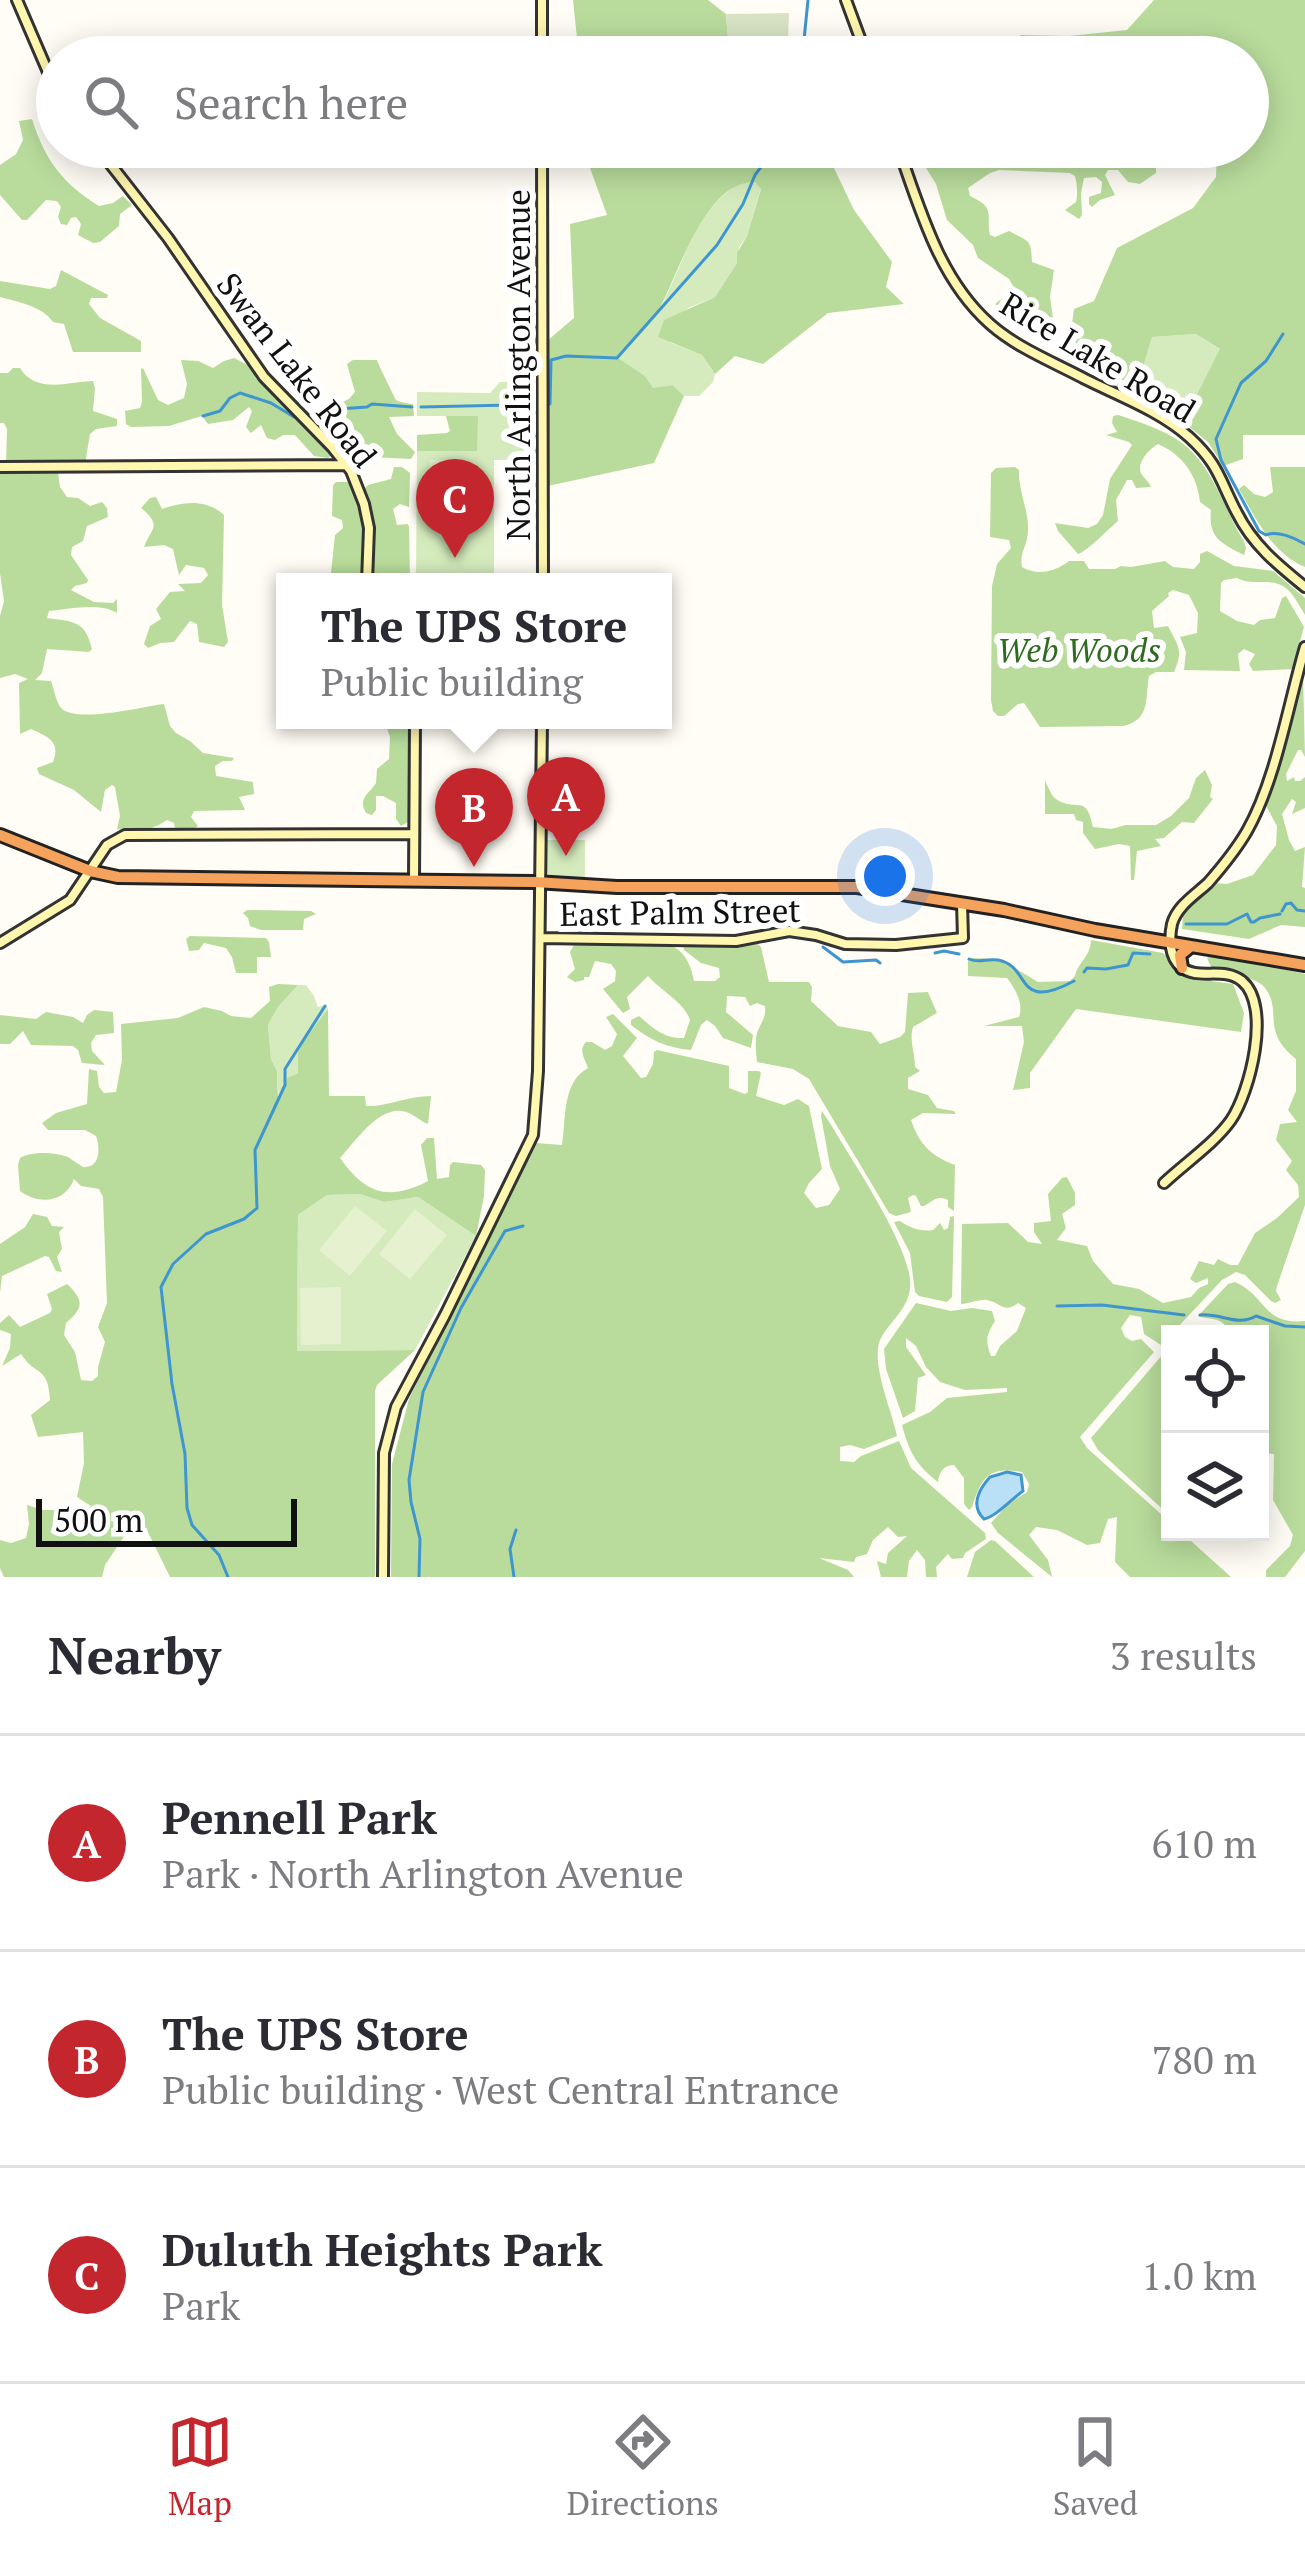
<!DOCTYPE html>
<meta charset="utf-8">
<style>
:root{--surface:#fff;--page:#f2f2f3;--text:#2b2b33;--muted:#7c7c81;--line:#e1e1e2;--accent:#c4262e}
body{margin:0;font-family:"PT Serif",serif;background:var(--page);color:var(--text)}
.controls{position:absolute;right:36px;bottom:36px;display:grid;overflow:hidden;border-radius:0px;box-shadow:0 6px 30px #0003}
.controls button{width:108px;height:108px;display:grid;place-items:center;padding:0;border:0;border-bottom:3px solid var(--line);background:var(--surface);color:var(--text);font:60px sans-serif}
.scale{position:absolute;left:36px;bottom:30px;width:261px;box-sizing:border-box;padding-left:12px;border:6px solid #111;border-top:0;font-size:33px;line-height:42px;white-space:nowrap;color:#111;-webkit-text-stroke:9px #fff;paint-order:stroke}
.you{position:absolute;left:885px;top:876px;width:42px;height:42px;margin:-30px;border:9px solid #fff;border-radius:50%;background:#1a73e8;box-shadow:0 0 0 18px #1a73e833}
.badge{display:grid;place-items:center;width:78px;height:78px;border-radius:50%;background:var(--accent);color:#fff;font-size:39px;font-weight:700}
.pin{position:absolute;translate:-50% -99px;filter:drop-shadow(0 3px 6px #0008)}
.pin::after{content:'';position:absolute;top:63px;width:42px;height:36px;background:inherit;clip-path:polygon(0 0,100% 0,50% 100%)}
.popup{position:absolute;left:276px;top:573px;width:396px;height:156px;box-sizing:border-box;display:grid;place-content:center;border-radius:0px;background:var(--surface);filter:drop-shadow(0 3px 9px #0005);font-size:39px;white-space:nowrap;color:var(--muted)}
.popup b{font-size:45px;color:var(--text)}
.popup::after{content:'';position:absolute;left:50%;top:100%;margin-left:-24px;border:24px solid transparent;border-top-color:var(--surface)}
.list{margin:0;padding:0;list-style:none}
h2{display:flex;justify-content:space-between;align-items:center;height:156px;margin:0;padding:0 48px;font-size:51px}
h2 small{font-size:39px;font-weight:400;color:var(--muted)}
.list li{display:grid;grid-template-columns:78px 1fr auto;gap:36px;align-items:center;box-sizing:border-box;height:216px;padding:0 48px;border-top:3px solid var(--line)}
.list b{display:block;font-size:45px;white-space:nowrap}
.list p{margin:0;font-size:39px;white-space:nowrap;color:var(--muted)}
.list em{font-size:39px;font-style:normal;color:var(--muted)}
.icon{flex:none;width:66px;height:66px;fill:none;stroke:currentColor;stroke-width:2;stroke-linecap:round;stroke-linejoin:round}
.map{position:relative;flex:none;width:1305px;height:1577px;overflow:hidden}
.search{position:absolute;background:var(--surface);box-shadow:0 6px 30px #0003;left:36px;right:36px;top:36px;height:132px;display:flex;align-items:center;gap:30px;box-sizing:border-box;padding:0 42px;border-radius:66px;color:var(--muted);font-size:45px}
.sheet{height:804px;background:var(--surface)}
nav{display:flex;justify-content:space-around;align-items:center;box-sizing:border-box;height:168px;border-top:3px solid var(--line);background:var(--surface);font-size:33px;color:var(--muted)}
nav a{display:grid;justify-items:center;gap:6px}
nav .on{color:var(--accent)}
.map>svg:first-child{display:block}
</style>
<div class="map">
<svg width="1305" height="1577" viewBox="0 0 1305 1577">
<rect width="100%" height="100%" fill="#fffdf5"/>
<path fill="#d5ebbd" d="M746 181 755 182 761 188 747 236 739 247 737 263 715 297 688 308 669 342 702 355 715 374 713 382 699 396H684L673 385 653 389 645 376 617 358C630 344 647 330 656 315 683 271 694 203 746 181Z
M1196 334 1221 350 1183 422 1135 395 1152 337Z
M500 382H539V459L494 460V582H416L417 451H477V416H417V392L490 393Z
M547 840H585V878L550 877 547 872Z
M298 985H306L314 996 318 1007 326 1005 328 1009 298 1052V1073L287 1078 279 1100 277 1071 271 1059 268 1025 278 1007Z
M360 1194 384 1202 418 1197 476 1236 415 1350 297 1351 298 1215 327 1195Z"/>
<path fill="#b9dc9c" d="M573 0H708L726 14 728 39 751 37 849 39 856 57H579Z
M1154 0H1305V435H1243V459L1223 466 1208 442 1183 422 1220 349 1196 334 1152 337 1135 395 1067 360 1074 309 1094 301 1117 248 1193 208 1216 177 1217 147H1248V57H1205L1203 52 1195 50 1186 57H1167L1162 44 1152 42 1139 46 1136 52 1143 57H1055L1053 50H1021L1013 41 1021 35 1069 36 1127 30Z
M32 119C45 160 62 183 99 206L113 203 123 196 132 205 120 214 119 226 100 242 93 243 78 235 81 224 76 217 71 218 67 225 61 224 58 217 61 207 57 201 46 200 27 220H22L0 195V165L16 154 23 140 19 121Z
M588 147H824L854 210 892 262 886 287 904 304 828 313 763 364 735 356 715 374 702 355 658 337 664 320 715 297 737 263V253L747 236 761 189 755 182C704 180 677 280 656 315 647 330 630 344 618 358L645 376 653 388 673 385 684 396 654 463 543 487 547 341 574 318 570 224 607 215 590 168Z
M958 147H1053V158C1072 160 1098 163 1115 157L1114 147H1129L1156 167V173L1140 184 1128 182 1118 170H1108L1105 175 1115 195 1100 200 1092 207 1089 204V197L1101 193 1102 182 1096 177 1084 178 1081 193 1082 215 1079 219 1065 210 1076 202C1078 194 1077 184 1075 176L1070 173 999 170 990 173 968 188 970 196C996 208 986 213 990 235L995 237 1009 231C1029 242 1031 238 1032 262L1054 270 1050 297 1055 332 1048 343 1021 331 994 312 996 303 1009 294 1013 286 1009 279 978 258 973 245 947 220 936 184 916 152 920 149 952 150Z
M61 270 108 295 107 298H91L89 304 100 318 141 341V352H73L64 324 53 322C42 306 18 302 0 297V281L50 289 56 286Z
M234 358 250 366 278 399 331 452V456L328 458 314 456 295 435H283L275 440 267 438 261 425 251 433 246 427 252 411 249 407 233 420 208 424 202 416 169 426 131 427 126 424 125 411 140 408 142 402 141 369 143 368 158 400 168 405 184 398 187 384 181 360 198 361 213 368 224 361Z
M353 360H377C378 364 395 398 396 400 399 402 410 404 413 404L414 416 389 417 397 434 415 452 411 459 371 457 364 454 353 441 336 439V405L349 399 355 392 347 364Z
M13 368H20C36 394 67 382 93 381L95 388 93 411 117 419V426L96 429 90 434 85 464H6L7 429 4 423H0V373H8Z
M1118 415C1180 435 1196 444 1225 504 1231 516 1235 528 1243 539L1246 548 1244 555C1221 543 1208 538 1211 510L1200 502C1197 475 1183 455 1158 444 1149 449 1135 464 1142 475 1145 479 1149 482 1151 487L1136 488 1132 480H1127L1116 500 1118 521C1107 530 1088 551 1078 554L1058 531 1055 523 1088 528 1097 524 1103 515 1110 479 1132 445 1129 442 1106 435 1117 432 1112 423 1113 416Z
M446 416H478L477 451H417V435L447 433 450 431Z
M394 467H402L410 473 409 507 400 504 393 509 397 525 407 524 409 526 410 582H370L373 539 364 489 368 485 391 479Z
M1015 467 1019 470C1018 493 1032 516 1027 539 1024 551 1020 554 1022 567 1037 576 1055 572 1069 561H1084L1089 569H1115L1121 566 1131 567 1165 561 1173 567 1194 569 1200 562V554L1207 551 1234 566 1273 571 1305 598V615C1300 607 1295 596 1287 589 1272 576 1254 587 1237 578L1224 580 1221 583 1220 611 1237 621 1254 625 1260 620 1275 618 1282 598 1286 596 1304 627 1292 669 1253 671 1249 664 1255 654 1244 649 1238 654 1240 671 1184 670 1186 652 1180 637 1197 633 1198 613 1189 595 1173 590 1168 593 1169 596 1152 611 1154 628 1168 626C1178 646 1184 650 1174 672H1156L1149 676C1145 698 1151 720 1123 726L1040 727 1024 703 1018 704 1004 716H998L993 711 991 700 992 586 997 564 1011 548 1009 540 990 537 991 473 996 468Z
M1270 467H1305V567C1273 554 1255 518 1239 489L1244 485 1254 494 1265 497 1273 492Z
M0 470 58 472 60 487 67 497 78 498 90 506 102 502 107 508 108 517 87 526 83 541 72 547 71 555 88 580 87 583 75 586 71 590 94 602 113 603 117 599V613C100 602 69 609 49 611L47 618C74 622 85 620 92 649L89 652 47 649 42 673 35 680 51 681C54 689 56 702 61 708 76 724 145 706 164 704L170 726 176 733 190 741 203 753 234 758 232 761H223L215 766 216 776 253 782 254 794 239 797 245 810 194 811 191 817 198 826 192 830 175 828 174 823 167 820C150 831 138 833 117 829L120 816 115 787 112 785 105 790 101 812 74 790 39 774 37 768 53 762C61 741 48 737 31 729L20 734 19 683 28 679 15 674 0 678V616L4 601 0 573Z
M336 482H353L367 533 364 582H330L335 535 343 528 342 520 332 516 333 485Z
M156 497 162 509C184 501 207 499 224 515L222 605 228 642 224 647 199 642 197 624 190 621 174 642 160 643 148 648 144 644 150 626 161 619 156 609 170 592 185 591 178 584 201 583 208 575 204 568 186 565 179 575 173 549 164 545 144 547C151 528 163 526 141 508L150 498Z
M1303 675 1305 757 1301 750H1298L1286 774 1287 781 1294 777 1295 781H1300L1305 777V808L1292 814 1296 802 1292 799 1282 814 1289 840 1295 851 1305 847 1302 887 1305 888V927L1281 925 1249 939 1182 929 1183 915 1214 883 1227 884 1253 875 1276 845 1277 826 1265 804Z
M384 720 409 722 408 822 401 826 396 819V803L383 796H376V810L372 815 366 813C357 798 370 793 376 783L377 769 389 759 390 737Z
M1205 770 1212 785 1210 797 1213 799 1194 823 1182 822 1164 838 1155 839 1161 846 1137 851 1134 880H1131L1130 846 1119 844 1095 849 1083 833V822L1076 820 1074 814H1045V781C1048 786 1051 796 1056 799 1076 813 1086 792 1093 827L1111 829 1126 825H1156L1171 816 1189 798 1196 778Z
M247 910 311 911 316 914 304 919 303 930H261L250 926 248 918 243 913Z
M190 936 266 938 269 942 271 957H257V973H236L232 957 226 948 204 943 199 950 189 951 186 939Z
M1091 940 1163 953 1189 978 1233 984 1244 1013 1241 1032 1076 1009 1030 1073V1088L1013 1090 1024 1042 1022 1026H984L1019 1017C1024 1004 1015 988 1007 978L968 976V958L1000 959 1038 982 1070 981 1075 976C1078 962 1090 958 1091 940Z
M755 942 761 947 769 982H809L812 987 811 1001 838 1026 871 1032 880 1044 900 1037 905 1032 908 993 928 992 937 1013 913 1027C909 1041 915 1052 915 1067L920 1071 908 1078V1089L928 1095 937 1108 954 1111 956 1114 923 1113 911 1120C919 1144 931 1156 955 1165L954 1211 948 1207V1200C936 1195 934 1201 924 1206H921L916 1196 913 1195 908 1198 911 1212 896 1216 889 1213 809 1079 793 1069 757 1062C756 1052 754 1037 759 1028 763 1019 766 1017 765 1006L757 1003 750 1006 745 997 727 996 726 1012 753 1035 751 1048 723 1038 715 1026 707 1020 701 1025 691 1050C667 1048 650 1040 631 1025V1020L639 1016C653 1028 664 1039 684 1038L690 1020C685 1003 660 990 648 976L627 997 630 1009 623 1013 603 989 615 981 616 971 611 964 595 961 589 977H584V980L575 982 567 977 575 969 570 952 574 945 665 944C683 947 691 964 694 981H715L720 977 719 968 701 963 684 950 683 945 737 947Z
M1209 957 1238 959 1305 974V1205L1277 1286 1276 1291 1281 1300 1275 1303 1271 1301 1245 1275 1236 1272 1222 1280 1161 1345 1144 1334 1141 1317 1130 1315 1121 1328 1125 1337 1132 1341 1141 1339 1154 1352 1080 1437 1087 1448 1170 1522V1532H1181L1231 1577H1130L1115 1562 1117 1517 1108 1519 1100 1543 1087 1545 1057 1530 1036 1527 1029 1535 1048 1560 1052 1577 998 1533 991 1523 1009 1503 1027 1492 1029 1484 1022 1472C988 1466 982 1477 972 1507L969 1510 964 1504V1478L954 1465C943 1465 939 1473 938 1482 917 1466 909 1452 902 1425L930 1412 947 1398 1007 1392V1388L965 1390 940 1382 926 1367 916 1346 906 1338V1347L926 1375 918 1378 915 1411 903 1418 886 1369 884 1349 916 1303 951 1311 972 1308 992 1311 995 1321C986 1336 985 1340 991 1356H995L1000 1346 1017 1331 1026 1308 1018 1303C1003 1314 1002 1303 987 1300 979 1299 969 1304 961 1304L962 1224 1008 1223 1028 1242 1042 1244 1034 1232V1223L1051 1221 1048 1194 1062 1178 1067 1177 1075 1193V1205L1062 1214 1066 1228 1057 1240 1087 1246 1093 1261 1113 1284 1139 1289 1163 1303 1191 1297 1199 1288 1208 1284V1278L1196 1283 1190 1279 1199 1261 1214 1265 1218 1259 1230 1265H1238L1255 1233 1277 1218 1299 1197 1298 1185 1286 1170 1292 1161 1276 1140 1280 1124 1297 1122 1288 1110 1296 1091V1059C1260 1030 1283 1011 1265 988 1259 980 1249 979 1239 975 1229 970 1222 968 1211 967L1207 958Z
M278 984 298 985 278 1007 268 1025 271 1059 277 1071 278 1099 283 1093 287 1078 298 1073V1052L302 1043 328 1009 329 1096H365L366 1106C386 1107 408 1096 431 1096L428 1124C419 1121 412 1112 402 1111 377 1108 355 1142 340 1158 365 1193 387 1202 428 1181L421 1145 427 1138H434L437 1179 449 1177 450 1165 453 1162 481 1165 485 1170 484 1196 476 1236 418 1197 384 1202 360 1194 327 1195 298 1215 297 1351 415 1350 377 1385 375 1391V1577H170L139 1514 105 1565 102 1577H4L0 1568V1540L11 1543 26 1538 29 1524 27 1505 43 1510H87L91 1506 77 1497 84 1463 83 1432 38 1437 31 1415 50 1400C48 1365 37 1378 21 1354L2 1366 10 1348 11 1334 0 1330V1323L9 1315 20 1327 50 1313 52 1309 47 1294 67 1284C84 1300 84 1308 66 1323L64 1335 75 1352 81 1380 92 1381 98 1376V1367L105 1342 98 1327 107 1303 103 1197 99 1189 81 1186 74 1179C65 1203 39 1205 20 1191L18 1165 20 1158C32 1151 54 1152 68 1157 71 1159 82 1167 84 1167 101 1168 100 1146 96 1136L85 1130H48L42 1123 56 1113 87 1104 89 1069 97 1071 99 1087 104 1093 116 1092 122 1060 121 1024 178 1018 204 1007 222 1011 231 1016 251 1018 270 1001 269 987Z
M94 1010 113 1012 114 1033 96 1035 91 1043 92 1051 105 1065 82 1063 78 1050 73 1046 31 1045 23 1031 10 1044H0V1015L36 1019 46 1012 73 1017 83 1023 87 1015Z
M613 1014 637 1038 623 1056 641 1078 646 1077 653 1064 654 1052 657 1050 729 1066V1088L745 1094 748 1092V1071H759L761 1073 756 1096 784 1105 798 1099 809 1106 822 1169 809 1183 804 1193 816 1208 829 1205 840 1189 830 1166 821 1116 822 1111 833 1128C852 1161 915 1253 910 1288 908 1308 892 1320 882 1336 868 1359 892 1410 897 1436L864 1449 850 1445 840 1447V1461L854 1462 861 1456 899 1441 911 1468 985 1533 986 1539 965 1553 963 1558 952 1559 948 1554 936 1567 937 1577H926L925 1560 917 1550 909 1561 907 1577H881L877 1561 886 1564 888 1553 907 1536 898 1537 888 1527 873 1540 867 1554 856 1557 854 1562 819 1558 848 1570 854 1577H391L392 1464 409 1399 536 1143 562 1145C566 1119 562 1082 588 1068 585 1059 578 1050 586 1042H592L605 1050 612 1046 617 1034 606 1017Z
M33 1214 47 1217 52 1226 64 1227 59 1232 62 1249 57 1257 62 1272 56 1271 49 1257 45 1256 2 1276 0 1293V1244L25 1227Z
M954 1216 952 1297 947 1302 919 1296 915 1292 910 1253 894 1222 900 1221C910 1228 921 1232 933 1230L940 1223 944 1230 948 1228 950 1217Z
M1235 1282C1267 1296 1262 1325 1305 1321V1551L1285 1577H1266V1570L1290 1546 1293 1535 1273 1500 1274 1454 1260 1453V1334H1231C1222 1315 1212 1321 1198 1316L1228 1284Z
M1170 1346V1516L1098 1450 1091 1438Z
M991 1540 995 1541 1034 1577H967L975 1552Z"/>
<path fill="#d9e3c4" d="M789 13 788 39 751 37 728 40 726 14Z"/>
<path fill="#e6f2cf" d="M462 459 461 494C439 492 428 484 430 460Z
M424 502H463L461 539C435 543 425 525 424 502Z
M355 1206 387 1231 350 1276 319 1250Z
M415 1209 447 1235 410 1279 379 1254Z
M341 1287V1344L301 1345 300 1288Z"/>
<path fill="#b9e0f7" stroke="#3f96cf" stroke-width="3" d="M1007 1472 1021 1475 1023 1491C1010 1500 997 1516 984 1519 970 1506 979 1489 990 1477Z"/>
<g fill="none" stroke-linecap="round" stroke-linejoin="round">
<path stroke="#3f96cf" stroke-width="3" d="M796 57 804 40 808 0
M1283 334 1266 361 1241 383 1216 439 1221 460 1259 531 1266 535C1277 530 1295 538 1305 544
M421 407 550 404 551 360 566 356 617 358 717 245 743 204 755 175 776 147
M339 409 367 407 372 404 412 407
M309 415 329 408
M203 416 220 411 230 398 240 393 271 403 294 417
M1282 911 1286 904 1291 903 1297 910 1305 911
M1186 924H1227L1247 914 1251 922H1254L1260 918 1280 914
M823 947 843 962 876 960 880 963
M935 953 944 951 959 954
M969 959C980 964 986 958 998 960 1032 966 1014 1013 1074 981
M1084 972 1087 968 1106 969 1128 965 1133 953 1150 954
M1057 1306 1102 1305 1184 1315
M1200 1315C1221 1313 1238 1327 1256 1316L1285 1326 1305 1327
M228 1577 219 1555 192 1525 187 1508 185 1454 172 1384 161 1287 173 1264 206 1234 244 1219 257 1208 255 1150 285 1085V1069L325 1006
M419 1577 420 1539 411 1502 409 1480 423 1392 461 1308 505 1231 523 1226
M514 1577 510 1549 516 1530"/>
<g stroke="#333" stroke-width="14">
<path id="secondary" d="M17 0 57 93
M542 0V57
M846 0 867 57
M97 147 168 238 264 377 332 447 351 471 364 504 369 528 367 582
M542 147 543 582
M898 147C920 209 939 279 990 324 1017 348 1053 362 1085 379 1119 396 1160 411 1189 437 1219 464 1220 481 1237 513 1253 545 1278 565 1305 587
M0 467 346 465
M414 881 415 720
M540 938 736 941 789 931 816 935 845 944 896 945 963 938 962 903
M0 943 70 900 107 845 125 835 414 834
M1164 1183C1185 1163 1214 1144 1231 1120 1250 1092 1272 1006 1242 981 1223 966 1198 981 1181 967 1169 957 1169 938 1172 924 1177 906 1195 895 1208 883 1222 867 1236 850 1247 831 1276 780 1288 705 1305 647
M383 1577 384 1453 396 1407 445 1315 533 1135 538 1071 542 720"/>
</g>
<g stroke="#222" stroke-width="16">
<path id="highway" d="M0 835 90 871 118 877 535 882 617 887H857L1004 910 1095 930 1305 965
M1182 968 1180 955 1190 947"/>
</g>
<use href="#secondary" stroke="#fff6b0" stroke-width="8"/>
<use href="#highway" stroke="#f5a25d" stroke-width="10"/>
</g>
<g text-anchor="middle" stroke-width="12" stroke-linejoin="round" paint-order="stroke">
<g font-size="33" fill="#111" stroke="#fff">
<text transform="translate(1098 357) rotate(31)" y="12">Rice Lake Road</text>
<text transform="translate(518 365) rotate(-90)" y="12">North Arlington Avenue</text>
<text transform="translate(297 370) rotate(52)" y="12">Swan Lake Road</text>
<text transform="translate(680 912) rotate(-1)" y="12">East Palm Street</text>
</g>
<g font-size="33" font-style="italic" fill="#2f6b1f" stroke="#fff">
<text x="1079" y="662">Web Woods</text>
</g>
</g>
</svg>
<div class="controls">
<button><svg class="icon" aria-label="locate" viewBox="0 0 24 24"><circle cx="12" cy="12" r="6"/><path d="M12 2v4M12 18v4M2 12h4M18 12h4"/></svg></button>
<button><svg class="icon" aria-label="layers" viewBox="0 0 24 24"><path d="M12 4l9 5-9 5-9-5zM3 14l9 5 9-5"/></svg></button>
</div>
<div class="scale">500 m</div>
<div class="you"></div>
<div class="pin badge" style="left:566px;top:856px">A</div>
<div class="pin badge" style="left:474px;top:867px">B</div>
<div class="popup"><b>The UPS Store</b>Public building</div>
<div class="pin badge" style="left:455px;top:558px">C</div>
<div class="search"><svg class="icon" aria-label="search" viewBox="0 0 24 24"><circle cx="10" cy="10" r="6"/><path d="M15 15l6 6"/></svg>Search here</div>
</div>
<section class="sheet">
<h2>Nearby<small>3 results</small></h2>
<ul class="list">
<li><span class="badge">A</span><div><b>Pennell Park</b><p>Park · North Arlington Avenue</p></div><em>610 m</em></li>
<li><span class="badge">B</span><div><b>The UPS Store</b><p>Public building · West Central Entrance</p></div><em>780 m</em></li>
<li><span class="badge">C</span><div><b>Duluth Heights Park</b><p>Park</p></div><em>1.0 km</em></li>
</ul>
</section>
<nav>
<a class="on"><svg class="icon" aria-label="map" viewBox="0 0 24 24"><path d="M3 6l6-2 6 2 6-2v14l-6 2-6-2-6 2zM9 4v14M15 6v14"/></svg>Map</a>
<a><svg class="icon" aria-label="directions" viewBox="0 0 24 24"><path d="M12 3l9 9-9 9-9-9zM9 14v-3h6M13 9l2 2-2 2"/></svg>Directions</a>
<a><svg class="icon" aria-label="saved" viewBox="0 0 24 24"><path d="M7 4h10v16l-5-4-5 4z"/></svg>Saved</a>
</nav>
